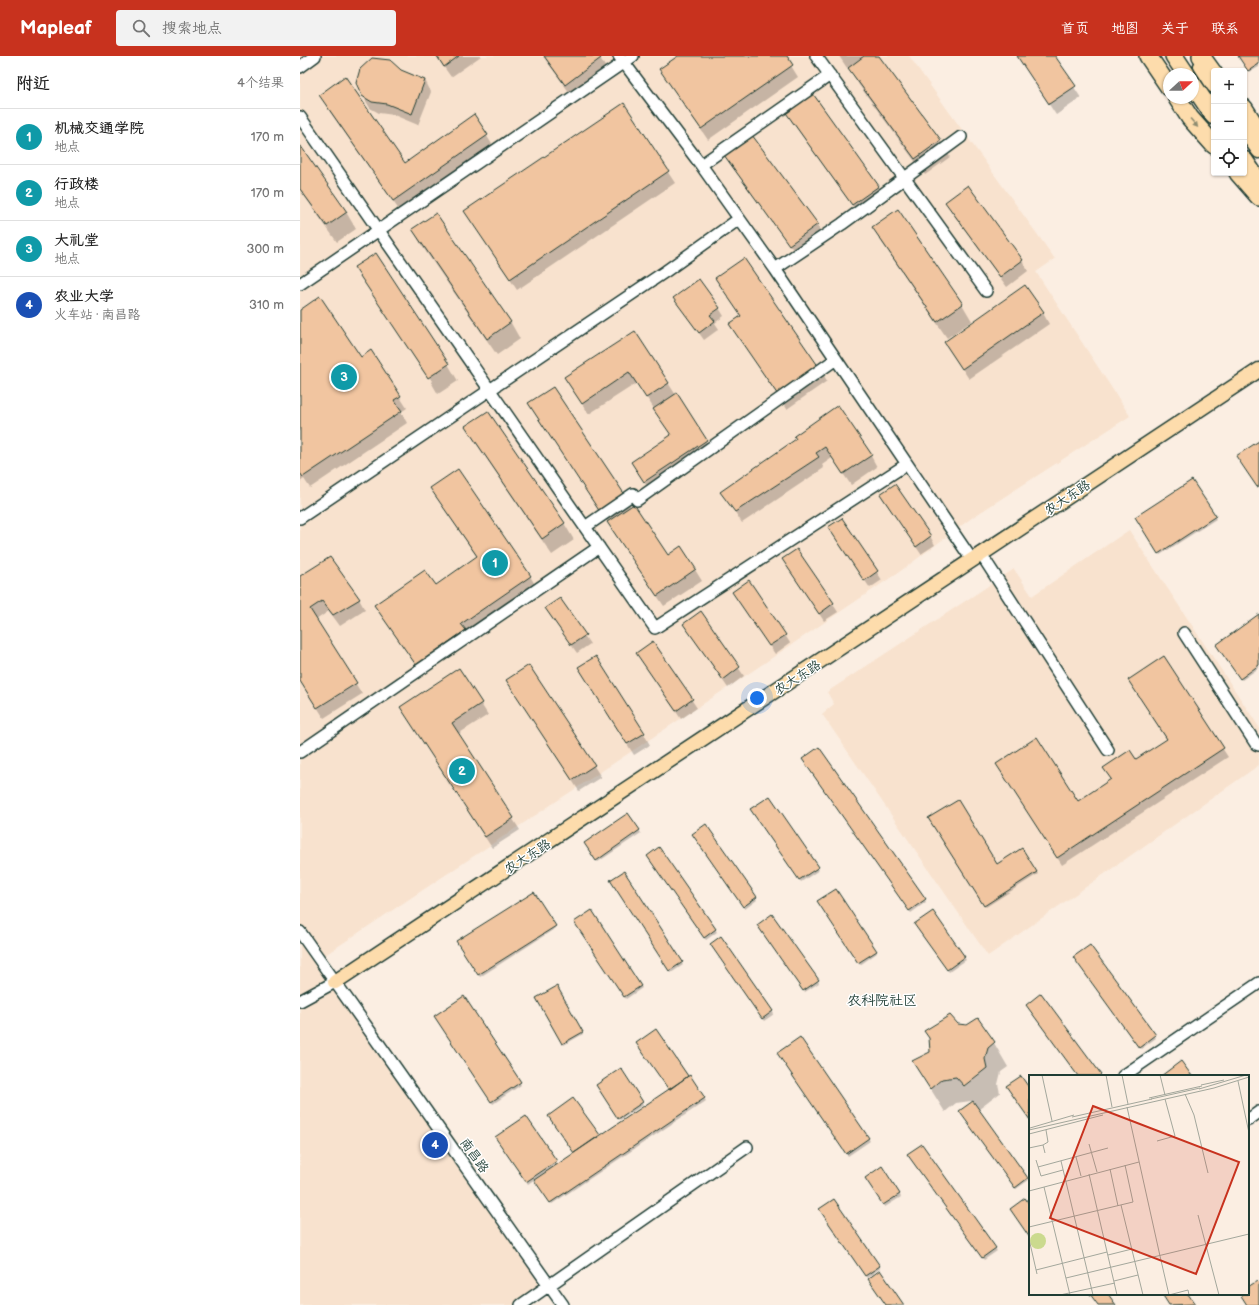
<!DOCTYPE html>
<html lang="zh">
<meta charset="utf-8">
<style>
:root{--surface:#fff;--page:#f2f2f2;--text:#222;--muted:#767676;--line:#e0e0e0;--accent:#c8321e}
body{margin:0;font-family:"Balsamiq Sans","LXGW WenKai TC",sans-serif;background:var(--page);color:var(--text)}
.controls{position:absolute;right:12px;top:12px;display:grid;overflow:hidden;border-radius:4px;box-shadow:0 1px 3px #0004}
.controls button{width:36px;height:36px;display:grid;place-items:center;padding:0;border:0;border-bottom:1px solid var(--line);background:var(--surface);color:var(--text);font:20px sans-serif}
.compass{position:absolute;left:863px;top:12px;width:36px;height:36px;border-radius:50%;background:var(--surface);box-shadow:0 1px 3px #0004;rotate:69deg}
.you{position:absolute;left:457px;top:642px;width:14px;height:14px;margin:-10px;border:3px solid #fff;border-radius:50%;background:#1a73e8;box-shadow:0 0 0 6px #1a73e833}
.badge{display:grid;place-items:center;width:26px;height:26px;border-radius:50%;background:var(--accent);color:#fff;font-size:13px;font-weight:700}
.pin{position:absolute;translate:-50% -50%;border:2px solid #fff;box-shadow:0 1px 4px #0006}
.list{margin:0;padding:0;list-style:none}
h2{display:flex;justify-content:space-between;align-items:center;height:52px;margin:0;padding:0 16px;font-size:17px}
h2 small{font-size:13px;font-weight:400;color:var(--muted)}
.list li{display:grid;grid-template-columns:26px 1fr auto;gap:12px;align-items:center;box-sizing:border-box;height:56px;padding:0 16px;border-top:1px solid var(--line)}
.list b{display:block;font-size:15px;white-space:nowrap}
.list p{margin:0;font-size:13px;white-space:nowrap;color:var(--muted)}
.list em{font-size:13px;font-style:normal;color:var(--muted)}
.icon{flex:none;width:22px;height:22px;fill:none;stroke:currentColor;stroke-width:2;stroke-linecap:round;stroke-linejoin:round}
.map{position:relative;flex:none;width:959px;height:1249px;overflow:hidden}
header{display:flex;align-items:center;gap:24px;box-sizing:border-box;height:56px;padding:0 20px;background:var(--accent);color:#fff}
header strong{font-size:19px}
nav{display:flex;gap:22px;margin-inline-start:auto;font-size:14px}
.search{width:280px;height:36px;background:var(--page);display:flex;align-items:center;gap:10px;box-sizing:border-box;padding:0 14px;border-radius:4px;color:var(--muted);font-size:15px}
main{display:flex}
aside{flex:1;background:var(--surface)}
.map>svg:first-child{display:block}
</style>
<header>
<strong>Mapleaf</strong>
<div class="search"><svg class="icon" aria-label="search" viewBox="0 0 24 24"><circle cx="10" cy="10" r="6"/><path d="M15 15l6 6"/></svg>搜索地点</div>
<nav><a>首页</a><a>地图</a><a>关于</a><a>联系</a></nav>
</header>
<main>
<aside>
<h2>附近<small>4个结果</small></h2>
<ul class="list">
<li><span class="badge" style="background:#0f9aa8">1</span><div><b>机械交通学院</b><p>地点</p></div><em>170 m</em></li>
<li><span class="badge" style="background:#0f9aa8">2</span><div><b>行政楼</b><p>地点</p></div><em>170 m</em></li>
<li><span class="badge" style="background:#0f9aa8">3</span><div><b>大礼堂</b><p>地点</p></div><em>300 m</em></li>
<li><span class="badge" style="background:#1a4fb4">4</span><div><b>农业大学</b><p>火车站 · 南昌路</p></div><em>310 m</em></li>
</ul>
</aside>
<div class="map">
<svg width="959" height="1249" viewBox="0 0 959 1249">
<rect width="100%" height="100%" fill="#fbeee2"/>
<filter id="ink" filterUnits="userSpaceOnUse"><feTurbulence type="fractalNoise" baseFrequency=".025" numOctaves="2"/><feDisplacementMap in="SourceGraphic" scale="8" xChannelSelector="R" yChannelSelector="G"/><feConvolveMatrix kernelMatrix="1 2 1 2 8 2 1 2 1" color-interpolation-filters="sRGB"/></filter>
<g filter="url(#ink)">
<path fill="#f8e2ce" d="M0 0H609L755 203 736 216 830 360 673 461 602 514 451 616 19 903 249 1228 221 1249H0Z
M829 474 959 671V709L688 900 522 658 534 648 527 636 714 513 732 540Z"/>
<path fill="#0003" d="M136 0H181L151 21Z
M243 0H299L307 14 272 40Z
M380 0H485L498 21 408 84 367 24Z
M539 0H578L640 84 650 101 625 119 559 29 548 11 547 12Z
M717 0H754L781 42 756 59Z
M939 0H959V11L950 16Z
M101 15 125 24 131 36 118 69 94 59 79 57 70 52 63 40Z
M21 39 105 108 174 60 197 96 104 161 30 56Z
M323 48 375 127 217 234 172 166Z
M486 55 578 130 584 141 560 160 492 66Z
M452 80 517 169 523 180 497 199 432 111 425 100Z
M0 91 46 156 56 173 37 186 0 134Z
M647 146 722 204 728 215 707 231 653 158Z
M136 158 211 267 220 283 197 299 122 190 113 174Z
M573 172 662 248 672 265 647 282 583 188Z
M416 222 521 314 527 325 487 353 430 268 442 261Z
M66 227 148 308 158 325 138 338 131 326 132 325Z
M374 242 419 252 424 260 415 267 419 273 404 284Z
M0 255 61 303 71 296 107 352 101 356 107 367 10 432 4 423 0 426Z
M743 257 749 268 669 323 645 287Z
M335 276 413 396 351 437 332 406 372 380 337 327 289 358 272 333Z
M230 348 324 440 331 451 367 500 381 491 402 525 364 550 239 364Z
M166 371 264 467 274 484 252 499 176 387Z
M497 384 571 400 577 411 551 429 532 402 522 409 524 412 442 467 422 436Z
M892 425 916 463 860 499 836 462Z
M131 433 230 520 237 532 167 579 171 586 123 619 82 560 135 530 177 501Z
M586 447 630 480 635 489 621 498Z
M542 463 582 524 570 532 534 480Z
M497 494 538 556 524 565 488 512Z
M0 521 59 543 65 554 40 570 29 555 16 564 62 638 24 662 0 624Z
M260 544 290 588 277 597 251 561Z
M438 544 485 579 490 587 475 598Z
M401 556 444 620 428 632 389 576Z
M959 559V612L942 624 919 591Z
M353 586 397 652 381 663 342 605Z
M863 602 928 701 762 809 702 717 778 746 812 724 804 712 836 704 867 684 834 632Z
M229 610 301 721 279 735 214 635Z
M159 613 188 659 158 678 220 774 192 792 108 662Z
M286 623 344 678 350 689 334 699Z
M504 705 625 844 626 846 611 857Z
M470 741 519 814 501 826 453 756Z
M328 758 341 777 298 806 285 787Z
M629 762 697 810 722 794 738 818 686 851Z
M406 770 457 844 445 853 394 781Z
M349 803 415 873 417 876 406 884Z
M323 816 383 909 371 917 311 824Z
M536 834 577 897 560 909 519 846Z
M234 837 256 872 180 921 157 886Z
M291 856 342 932 326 943 275 866Z
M632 856 666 904 649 916 616 868Z
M459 872 518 925 519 927 505 936Z
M421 882 474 958 464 965 411 889Z
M790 890 856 982 841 993 776 904Z
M257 931 283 978 264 989 238 942Z
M164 941 221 1029 193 1048 135 960Z
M658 969 694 987 708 1011 701 1016 698 1028 700 1037 678 1054 729 1124 716 1133 662 1058 672 1047 671 1045 656 1047 645 1056 613 1005 631 996V985L625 975Z
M356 974 406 1045 252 1148 235 1123 228 1128 197 1081 226 1061 258 1109 275 1097 251 1062 273 1043 300 1081 370 1034Z
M500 983 570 1085 548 1100 479 997Z
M320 1014 343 1049 320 1064 297 1029Z
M621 1089 697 1195 684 1204 610 1101Z
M582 1112 601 1141 585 1151 566 1122Z
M533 1144 580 1212 567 1222 520 1153Z
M863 1238H887L894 1249H870Z"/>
<path fill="#f1c5a0" stroke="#1f3d34" d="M137 0H159L144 11Z
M244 0H300L301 2 265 29Z
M378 0H487L493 9 401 73 359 13Z
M564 0H579L641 84 615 103 548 12Z
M717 0H755L776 30 749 48Z
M938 0H959V8L948 15Z
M72 2 90 4 101 14 125 24 112 58 87 48 72 46 62 40 56 27 60 13Z
M45 20 105 107 174 58 188 79 93 145 19 39Z
M511 35 579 130 552 149 484 54Z
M324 47 369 115 210 223 164 155Z
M452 79 518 168 489 189 424 99Z
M0 89 47 156 27 170 0 133Z
M668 129 723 204 700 221 645 146Z
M598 153 663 248 637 266 572 171Z
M136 157 211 266 187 283 112 173Z
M76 197 149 308 128 322 54 211Z
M444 202 521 314 480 342 429 268 441 260 415 222Z
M399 223 420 252 410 259 415 265 399 277 373 242Z
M725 229 744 256 662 313 644 286Z
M20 240 61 301 71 294 101 340 94 344 102 355 3 421 0 417V254Z
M335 275 369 327 346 342 329 316 282 348 264 321Z
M253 331 325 439 300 456 228 347Z
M377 337 407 384 344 426 331 406 371 379 353 353Z
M538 349 572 399 543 418 525 391 516 397 519 401 435 456 420 436 496 383 494 380Z
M188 355 265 467 242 483 165 370Z
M959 385V430L957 431 936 400Z
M158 413 231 520 161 568 166 574 116 609 74 549 125 514 136 529 177 500 130 432Z
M892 424 916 460 858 498 835 461Z
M595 428 631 480 616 491 580 438Z
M334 448 368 499 381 490 396 513 357 540 307 466Z
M542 462 578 515 564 525 528 471Z
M497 493 534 547 519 558 482 503Z
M30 501 60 543 33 559 22 545 10 553 57 627 17 652 0 625V520Z
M449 524 486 579 469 590 432 536Z
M260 542 286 579 271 589 245 552Z
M401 555 440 611 423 624 383 568Z
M959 558V609L940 623 916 589Z
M353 585 393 643 376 655 336 597Z
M296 600 345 677 327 688 278 611Z
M864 600 924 692 757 802 696 708 737 681 778 745 811 723 803 712 830 694 836 703 867 683 828 624Z
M229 609 295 709 272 724 206 624Z
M159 612 182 647 152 667 214 762 185 781 100 651Z
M519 691 626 843 609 855 502 703Z
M470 740 519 811 499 824 450 753Z
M658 744 697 808 722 792 737 816 684 850 628 762Z
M328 757 340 774 296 805 284 787Z
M406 768 457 841 443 851 392 778Z
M359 791 416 873 404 882 347 800Z
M324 815 383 906 369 915 310 824Z
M536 833 577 895 558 907 517 845Z
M234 836 256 870 178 919 156 885Z
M292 854 341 930 324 941 274 866Z
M633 855 665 901 647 914 614 868Z
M472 858 519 924 503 935 457 869Z
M421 880 473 955 462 963 410 888Z
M790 889 856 979 839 992 773 901Z
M257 930 283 976 262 988 236 942Z
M741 937 801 1018 799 1020H778L726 949Z
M164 940 221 1026 191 1046 134 960Z
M650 959 658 968 667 969 678 962 695 986 688 992 685 1003 687 1012 664 1030 656 1021 642 1023 630 1033 612 1005 630 996 629 982 624 975Z
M356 973 388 1020 369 1034 336 987Z
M500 981 569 1082 546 1098 477 997Z
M881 1005 892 1020H861Z
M321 1012 343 1046 318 1063 296 1029Z
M390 1019 405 1042 250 1147 234 1124Z
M721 1020 730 1033V1064L706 1030Z
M273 1042 300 1079 274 1097 248 1060Z
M673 1045 728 1122 715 1132 659 1055Z
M226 1060 257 1105 226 1126 195 1081Z
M622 1088 696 1192 682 1202 607 1098Z
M582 1110 600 1138 583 1149 565 1122Z
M725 1142 730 1149V1182L710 1153Z
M534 1143 580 1210 565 1220 519 1153Z
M580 1214 604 1249H586L568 1223Z
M957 1225 959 1227V1249H947L940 1238H948V1231Z
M790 1238H808L816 1249H798Z
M862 1238H888L895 1248 869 1249Z"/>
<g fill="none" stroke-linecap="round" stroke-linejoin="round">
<g stroke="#1f3d34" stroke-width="14">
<path id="minor" d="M319 0 401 109 475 213 672 504
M516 0 686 235
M0 11 15 0
M0 61 355 572 607 408
M401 109 530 19
M475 213 542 168 661 81
M0 228 333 0
M0 462 366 215 439 163
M285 471 333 438 337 444 536 303
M681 498 808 694
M884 577 956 688 959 689
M0 696 299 491
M0 876 263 1249
M0 945 35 926
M823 1020 959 927
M948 1064 959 1056
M221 1249 447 1091"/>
</g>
<g stroke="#1f3d34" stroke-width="17">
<path id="major" d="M901 10 914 30
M944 74 959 95
M35 926 959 314"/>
</g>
<g stroke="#1f3d34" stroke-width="20">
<path id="highway" d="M848 0 869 31
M874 0 886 18
M901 0 914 18
M893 29 914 60
M877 42 890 62 914 89
M944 52 959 76
M944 104 959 126
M938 117 959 141"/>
</g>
<use href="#minor" stroke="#fff" stroke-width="11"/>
<use href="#major" stroke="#fddcac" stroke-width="14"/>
<use href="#highway" stroke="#fddcac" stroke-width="17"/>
</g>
<defs><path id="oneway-solid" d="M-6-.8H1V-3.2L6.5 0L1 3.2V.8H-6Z"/></defs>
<use fill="#8e8c70" href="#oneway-solid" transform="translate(894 67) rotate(49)"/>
</g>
<g text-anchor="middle" stroke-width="3" stroke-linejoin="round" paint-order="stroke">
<g font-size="13" fill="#1f3d34" stroke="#fff">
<text transform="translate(767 441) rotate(-34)" y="5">农大东路</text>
<text transform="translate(497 621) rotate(-33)" y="5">农大东路</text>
<text transform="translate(227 800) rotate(-33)" y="5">农大东路</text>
<text transform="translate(175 1099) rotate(55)" y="5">南昌路</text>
</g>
<g font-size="14" fill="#1f3d34" stroke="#fff">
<text x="582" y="949">农科院社区</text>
</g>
</g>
<g transform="translate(729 1019)">
<rect width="220" height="220" fill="#fbeee2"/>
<path d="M1 166a8 8 0 1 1 16 0a8 8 0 1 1-16 0Z" fill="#cbda8e"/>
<path fill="none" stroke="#a3a79c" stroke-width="1" d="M13 0 23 46M77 0 83 32M93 0 99 29M131 0 136 20M209 6 220 58M172 10 195 5M170 14 217 0M156 19 165 40 179 98M120 23 173 11M122 24 171 13M98 32 131 181M43 42 123 24M1 53 45 40M0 55 185 13 220 2M0 59 74 40M128 66 146 61 136 24M60 69 68 97M0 73 14 70M16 78 14 70 19 67 17 55M47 82 52 101M7 85 12 101 34 95M32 86 64 220M9 92 79 73M81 94 89 131M60 99 88 220M15 112 41 220M0 116 110 87M92 130 114 220M169 140 190 220M0 152 104 127 96 90M0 164 8 199M79 180 103 174M131 181 140 220M7 195 78 177M37 203 220 159M85 206 109 200M31 220 86 208M140 220 159 215 160 220"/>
<path fill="#c8321e" fill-opacity="0.15" stroke="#c8321e" stroke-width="2" d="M64 31 210 87 167 199 21 143Z"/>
<rect width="220" height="220" fill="none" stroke="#1f3d34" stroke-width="2"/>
</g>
</svg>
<div class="controls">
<button>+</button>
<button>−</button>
<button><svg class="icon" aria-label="locate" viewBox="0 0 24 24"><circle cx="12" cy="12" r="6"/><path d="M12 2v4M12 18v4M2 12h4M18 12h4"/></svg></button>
</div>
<svg class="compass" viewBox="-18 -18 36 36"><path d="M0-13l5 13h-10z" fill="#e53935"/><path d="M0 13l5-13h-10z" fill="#767676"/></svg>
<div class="you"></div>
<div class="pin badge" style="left:195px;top:507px;background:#0f9aa8">1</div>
<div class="pin badge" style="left:162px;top:715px;background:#0f9aa8">2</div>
<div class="pin badge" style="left:44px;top:321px;background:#0f9aa8">3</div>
<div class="pin badge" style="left:135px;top:1089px;background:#1a4fb4">4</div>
</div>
</main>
